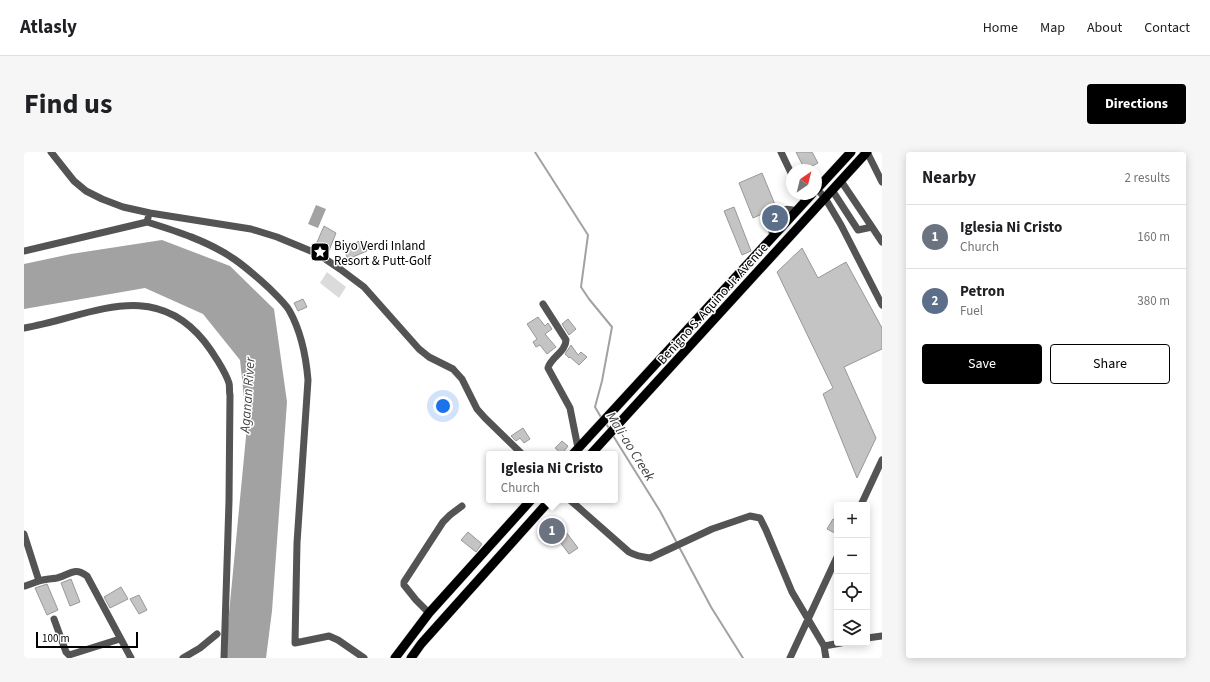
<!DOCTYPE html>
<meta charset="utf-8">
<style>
:root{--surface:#fff;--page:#f6f6f6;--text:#202124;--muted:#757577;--line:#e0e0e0;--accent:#000}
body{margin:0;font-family:"Source Sans 3",sans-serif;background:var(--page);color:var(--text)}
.controls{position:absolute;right:12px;bottom:12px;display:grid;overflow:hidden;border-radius:4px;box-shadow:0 2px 10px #0003}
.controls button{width:36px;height:36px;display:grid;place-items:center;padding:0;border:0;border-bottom:1px solid var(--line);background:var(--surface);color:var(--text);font:20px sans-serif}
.compass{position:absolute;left:762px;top:12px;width:36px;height:36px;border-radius:50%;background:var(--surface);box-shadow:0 2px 10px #0003;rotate:35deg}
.scale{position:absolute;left:12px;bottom:10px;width:102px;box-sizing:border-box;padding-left:4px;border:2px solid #000;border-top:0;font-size:11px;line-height:14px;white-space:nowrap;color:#000;-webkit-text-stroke:3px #fff;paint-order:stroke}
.you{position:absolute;left:419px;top:254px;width:14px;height:14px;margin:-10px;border:3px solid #fff;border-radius:50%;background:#1a73e8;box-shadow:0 0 0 6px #1a73e833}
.badge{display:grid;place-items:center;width:26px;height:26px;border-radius:50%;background:var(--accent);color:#fff;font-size:13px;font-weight:700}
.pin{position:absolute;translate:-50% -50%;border:2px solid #fff;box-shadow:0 1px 4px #0006}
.popup{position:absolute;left:462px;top:299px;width:132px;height:52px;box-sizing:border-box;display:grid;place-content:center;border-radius:4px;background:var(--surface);filter:drop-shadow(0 1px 3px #0005);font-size:13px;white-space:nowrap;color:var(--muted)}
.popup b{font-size:15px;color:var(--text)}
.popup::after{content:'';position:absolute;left:50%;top:100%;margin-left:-8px;border:8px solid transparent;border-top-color:var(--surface)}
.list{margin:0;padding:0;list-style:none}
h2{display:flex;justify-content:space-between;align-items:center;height:52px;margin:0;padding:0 16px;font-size:17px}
h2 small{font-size:13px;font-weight:400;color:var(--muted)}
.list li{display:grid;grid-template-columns:26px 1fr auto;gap:12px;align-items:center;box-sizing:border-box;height:64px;padding:0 16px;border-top:1px solid var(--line)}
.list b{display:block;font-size:15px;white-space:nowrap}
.list p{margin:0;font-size:13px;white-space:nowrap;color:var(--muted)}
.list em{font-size:13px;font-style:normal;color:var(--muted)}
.actions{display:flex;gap:8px;padding:12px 16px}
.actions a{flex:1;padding:9px 0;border:1px solid var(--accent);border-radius:4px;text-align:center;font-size:14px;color:var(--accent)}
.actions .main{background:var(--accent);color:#fff}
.icon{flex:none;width:22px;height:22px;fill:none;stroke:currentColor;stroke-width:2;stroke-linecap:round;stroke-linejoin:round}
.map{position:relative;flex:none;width:858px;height:506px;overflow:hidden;border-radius:4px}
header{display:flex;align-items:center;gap:24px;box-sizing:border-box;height:56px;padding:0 20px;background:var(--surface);border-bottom:1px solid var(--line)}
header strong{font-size:19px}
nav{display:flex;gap:22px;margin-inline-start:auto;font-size:14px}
.intro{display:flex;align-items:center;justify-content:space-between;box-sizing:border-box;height:96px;padding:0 24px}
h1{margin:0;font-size:28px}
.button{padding:10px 18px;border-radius:4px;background:var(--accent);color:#fff;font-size:14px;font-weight:700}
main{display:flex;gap:24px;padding:0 24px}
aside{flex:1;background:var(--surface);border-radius:4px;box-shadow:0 2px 10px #0003}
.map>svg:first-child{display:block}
</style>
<header>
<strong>Atlasly</strong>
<nav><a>Home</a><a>Map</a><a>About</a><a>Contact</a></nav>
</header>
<div class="intro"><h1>Find us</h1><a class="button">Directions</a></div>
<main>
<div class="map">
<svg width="858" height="506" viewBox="0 0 858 506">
<rect width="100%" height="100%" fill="#fff"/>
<path fill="#dbdbdb" d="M303 120 322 135 315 146 296 131Z"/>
<path fill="#a2a2a2" d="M292 53 302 57 294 76 284 72Z
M138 88 206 114 250 157 263 250 248 459 242 506H203L204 472 223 274 216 208 179 162 121 136 0 157V112L47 102Z"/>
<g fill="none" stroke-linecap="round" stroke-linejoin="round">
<path stroke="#a2a2a2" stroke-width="2" d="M511 0 564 83 557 135 565 147 588 175 578 229 571 255 578 267
M581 270 586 278
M588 282 636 359 687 455 719 506"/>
</g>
<path fill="#c4c4c4" stroke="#989898" d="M772 0H788L794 11 781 18Z
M738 21 752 55 748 58V63L752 66 756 64 758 66 751 73 750 67 748 65 742 66 738 62 729 66 715 31Z
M710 55 727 99 718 103 700 59Z
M300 74 312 81 304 101 291 95Z
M338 88 343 99 324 107 319 96Z
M778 96 794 126 822 110 858 176V197L820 215 852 286 833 326 799 242 809 236 753 120Z
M279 147 283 155 274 159 270 151Z
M514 165 521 174 524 171 528 177 521 182 532 195 523 202 516 193 512 195 509 190 513 187 503 172Z
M544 167 552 177 545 183 538 172Z
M547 193 554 203 557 200 563 205 555 213 546 205 545 206 541 202Z
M499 276 506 287 500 291 496 286 492 289 487 284Z
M538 289 544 294 538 302 531 296Z
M809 367 813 369V382L803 377Z
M539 376 554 396 545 402 530 382Z
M444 380 458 392 452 400 437 388Z
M47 427 56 450 46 454 37 431Z
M23 432 34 458 23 463 11 436Z
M97 435 104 447 86 456 80 445Z
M115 443 123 458 115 462 106 447Z"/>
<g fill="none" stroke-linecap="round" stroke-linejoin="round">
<g stroke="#dbdbdb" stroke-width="10">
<path id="major" d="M792 38 827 0
M549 302 788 42
M567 302 843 0
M371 506 405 461 507 348
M387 506 397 492 526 348"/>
</g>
<path stroke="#545454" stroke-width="7" d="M27 0 50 29 62 39 78 47 99 55 126 61 227 77 253 85 294 102 316 117 340 135 395 197 405 205 429 217 438 227 453 257 461 266 498 302
M757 0 768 23
M843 0 858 30
M817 29 848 75
M793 37 801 46 817 73 858 153
M808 38 834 78 848 75 858 90
M777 42 781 49
M752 61C759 56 765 57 773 59
M746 69V72L749 84
M123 70C152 79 184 89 210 107 222 115 234 126 245 136 252 143 260 150 265 158 277 179 282 204 284 228L273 391 271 491 305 484 314 488 340 506
M0 99 123 70 124 66
M519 152 542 188C542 200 527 205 524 216L546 256 554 296
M0 176C65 165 128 125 180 189 188 199 201 219 205 231 206 235 205 240 206 243L205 349 200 506
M546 348 605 400C612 404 618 405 626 406L688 377 726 364 736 366 742 378 768 440 800 494 802 506
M837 353 858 308
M0 382 15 429C21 427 27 427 33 426 46 423 50 414 63 424L107 506
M1 434 15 429
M405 461 392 448 380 433V430L419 370 426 363 438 354
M30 467 42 500 45 503 96 487
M843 486 858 484
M800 494 817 491
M159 506 176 496 193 482
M766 506 813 405"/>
<use href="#major" stroke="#000" stroke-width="9"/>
</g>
<defs>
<g id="sight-square" transform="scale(1)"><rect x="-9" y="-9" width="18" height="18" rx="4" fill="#000" stroke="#fff"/><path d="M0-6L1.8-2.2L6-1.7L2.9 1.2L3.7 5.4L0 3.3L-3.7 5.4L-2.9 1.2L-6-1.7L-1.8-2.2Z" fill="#fff"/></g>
</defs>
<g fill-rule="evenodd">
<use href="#sight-square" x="296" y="100"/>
</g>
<g text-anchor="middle" stroke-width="3" stroke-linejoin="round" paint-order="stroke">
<g font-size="13" fill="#000" stroke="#fff" text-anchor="start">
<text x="310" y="98">Biyo Verdi Inland<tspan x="310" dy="15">Resort &amp; Putt-Golf</tspan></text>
</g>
<g font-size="13" fill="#000" stroke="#fff">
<text transform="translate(688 151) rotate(-48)" y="5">Benigno S. Aquino Jr. Avenue</text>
</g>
<g font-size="14" font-style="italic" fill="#434343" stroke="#fff">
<text transform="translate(223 243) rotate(-86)" y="5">Aganan River</text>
<text transform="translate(607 294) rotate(58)" y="5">Mali-ao Creek</text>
</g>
</g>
</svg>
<div class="controls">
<button>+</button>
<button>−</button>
<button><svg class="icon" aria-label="locate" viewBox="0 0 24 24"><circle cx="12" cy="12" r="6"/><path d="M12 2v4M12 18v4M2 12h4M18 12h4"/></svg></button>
<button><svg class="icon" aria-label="layers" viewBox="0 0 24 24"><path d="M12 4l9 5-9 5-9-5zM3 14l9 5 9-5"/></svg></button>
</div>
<svg class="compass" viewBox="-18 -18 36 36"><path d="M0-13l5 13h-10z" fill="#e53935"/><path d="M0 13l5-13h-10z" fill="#757577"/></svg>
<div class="scale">100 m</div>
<div class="you"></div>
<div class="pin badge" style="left:528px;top:379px;background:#6b7280">1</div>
<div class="popup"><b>Iglesia Ni Cristo</b>Church</div>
<div class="pin badge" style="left:751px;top:66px;background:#5c6f8a">2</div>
</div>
<aside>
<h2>Nearby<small>2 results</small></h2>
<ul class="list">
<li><span class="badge" style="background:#6b7280">1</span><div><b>Iglesia Ni Cristo</b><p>Church</p></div><em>160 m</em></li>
<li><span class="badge" style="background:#5c6f8a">2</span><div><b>Petron</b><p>Fuel</p></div><em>380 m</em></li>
</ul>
<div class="actions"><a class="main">Save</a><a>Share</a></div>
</aside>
</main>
